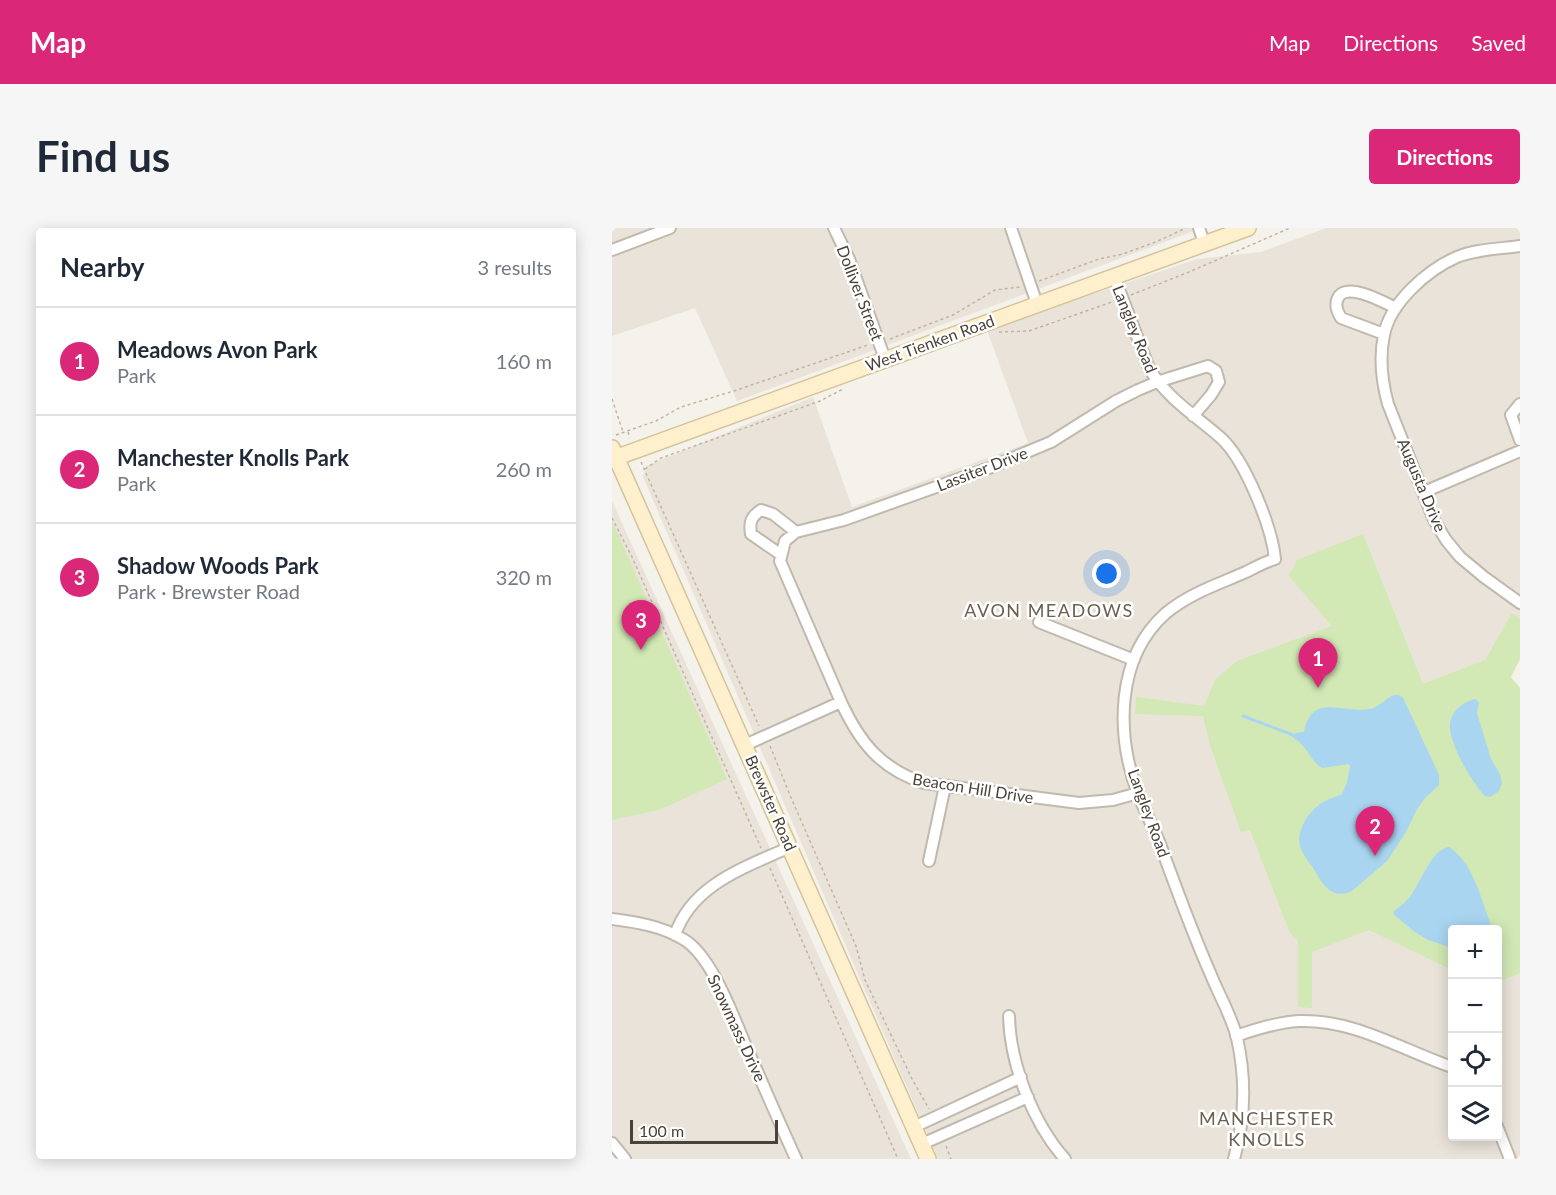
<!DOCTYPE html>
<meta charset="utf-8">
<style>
:root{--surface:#fff;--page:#f6f6f7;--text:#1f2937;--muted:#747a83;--line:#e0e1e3;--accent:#db2777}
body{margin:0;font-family:Lato,sans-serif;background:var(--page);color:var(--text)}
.controls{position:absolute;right:18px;bottom:18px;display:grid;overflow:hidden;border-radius:6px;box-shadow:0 3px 15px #0003}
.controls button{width:54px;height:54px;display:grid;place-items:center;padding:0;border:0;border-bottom:2px solid var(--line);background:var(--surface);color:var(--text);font:30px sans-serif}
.scale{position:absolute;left:18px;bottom:15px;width:148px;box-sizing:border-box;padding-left:6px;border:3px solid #494239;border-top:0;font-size:16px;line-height:21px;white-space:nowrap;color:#494239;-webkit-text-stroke:4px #fff;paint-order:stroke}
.you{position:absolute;left:495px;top:346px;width:21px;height:21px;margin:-15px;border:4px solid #fff;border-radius:50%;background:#1a73e8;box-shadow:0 0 0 9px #1a73e833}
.badge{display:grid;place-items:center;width:39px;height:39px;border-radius:50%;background:var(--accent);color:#fff;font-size:20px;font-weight:700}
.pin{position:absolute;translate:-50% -50px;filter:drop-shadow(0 2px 3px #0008)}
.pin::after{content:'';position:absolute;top:32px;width:21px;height:18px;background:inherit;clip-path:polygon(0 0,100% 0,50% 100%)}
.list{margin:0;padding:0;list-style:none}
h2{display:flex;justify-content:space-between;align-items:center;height:78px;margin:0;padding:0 24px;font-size:26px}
h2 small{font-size:20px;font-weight:400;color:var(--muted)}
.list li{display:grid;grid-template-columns:39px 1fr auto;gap:18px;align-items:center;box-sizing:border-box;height:108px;padding:0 24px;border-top:2px solid var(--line)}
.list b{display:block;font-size:22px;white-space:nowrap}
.list p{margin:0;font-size:20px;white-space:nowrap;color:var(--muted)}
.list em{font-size:20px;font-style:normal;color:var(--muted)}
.icon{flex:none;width:33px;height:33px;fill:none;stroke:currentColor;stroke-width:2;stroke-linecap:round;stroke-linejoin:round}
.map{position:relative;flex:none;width:908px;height:931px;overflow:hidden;border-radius:6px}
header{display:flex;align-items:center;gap:36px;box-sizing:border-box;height:84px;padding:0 30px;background:var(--accent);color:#fff}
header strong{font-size:28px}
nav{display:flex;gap:33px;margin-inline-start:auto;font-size:21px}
.intro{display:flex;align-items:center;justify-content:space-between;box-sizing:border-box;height:144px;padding:0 36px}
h1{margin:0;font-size:42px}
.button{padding:15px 27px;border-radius:6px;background:var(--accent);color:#fff;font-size:21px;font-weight:700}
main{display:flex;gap:36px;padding:0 36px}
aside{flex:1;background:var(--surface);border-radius:6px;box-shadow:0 3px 15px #0003}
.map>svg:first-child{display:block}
</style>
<header>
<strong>Map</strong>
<nav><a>Map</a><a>Directions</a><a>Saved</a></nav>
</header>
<div class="intro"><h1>Find us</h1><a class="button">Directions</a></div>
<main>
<aside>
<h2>Nearby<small>3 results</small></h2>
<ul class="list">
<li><span class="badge">1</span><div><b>Meadows Avon Park</b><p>Park</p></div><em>160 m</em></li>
<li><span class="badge">2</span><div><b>Manchester Knolls Park</b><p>Park</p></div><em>260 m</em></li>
<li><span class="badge">3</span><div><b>Shadow Woods Park</b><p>Park · Brewster Road</p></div><em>320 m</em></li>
</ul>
</aside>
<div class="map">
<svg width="908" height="931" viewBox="0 0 908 931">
<rect width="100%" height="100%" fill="#f5f2eb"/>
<path fill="#e9e3d9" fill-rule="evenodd" d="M0 0H590L125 173 83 80 0 108Z
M714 0H908V391L900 386 873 432 908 701V931H326L31 249 34 238 201 169 240 279 416 215 375 102 585 31 649 24ZM840 702H885V908H840Z
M0 273 299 931H0Z"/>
<path fill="#d2e8b5" d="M0 293 115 551 47 582 0 592Z
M751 306 811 456 873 432 900 385 908 391V431L899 449 908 460V745L886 754 885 702H840V742L757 702 700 724V780L686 779V713L678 705 638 602 629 604 599 520 591 488 523 486 524 469 592 478 603 452 625 433 720 398 676 347 681 341 685 332Z"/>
<path fill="#a9d5f0" d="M782 467H787L791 470 802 493 827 547V557L814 569 805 581 794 604 775 633 740 663C719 673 710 655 701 640 693 628 683 618 689 602 692 591 702 579 713 573 718 570 724 569 730 566L735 555 738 538 736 536 710 540C701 534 698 527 692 519 689 514 684 513 680 508L684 505 692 504C700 464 729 486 758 481 768 479 773 470 782 467Z
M864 471 867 475 865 485 879 531 888 546 890 555 887 563 878 569 873 568C860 555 836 514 838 496 839 483 852 473 864 471Z
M837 619C864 637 869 675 881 701L840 702V720L816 712 803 704 782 687V683C787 679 793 675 797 670 808 657 819 621 837 619Z"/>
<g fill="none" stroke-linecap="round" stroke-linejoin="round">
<path stroke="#a9d5f0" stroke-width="3" d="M631 488 681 507"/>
<g stroke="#c1b9ad" stroke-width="14">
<path id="street" d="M222 0 237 31 273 131
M399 0 425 76
M587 0 592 15
M908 18C888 21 864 21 845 29 815 42 778 75 772 107 767 130 770 154 776 176L822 292 834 312 848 329 872 349 908 375
M0 22 58 0
M502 48 537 140C555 171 583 187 609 210 633 232 660 299 663 331 653 334 644 339 634 344 607 356 578 365 554 385 503 430 504 507 526 566 533 583 541 599 548 616 564 660 580 704 599 747 607 767 620 789 625 810 634 850 633 892 622 931
M772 106 729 90C725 83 722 76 727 68 738 55 771 74 784 80
M908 176 899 187 908 212
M812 264 908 223
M168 326 139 306C137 294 139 289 149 282L161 286 184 304
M427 394 522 432
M229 474 168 333 173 313 184 304 232 292 377 240 439 214 504 173 526 162 545 154 596 138 604 143 607 154 599 167 581 188
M133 517 229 474C248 515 269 541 312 555L467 575 501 572 526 565
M317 633 333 558
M0 691C24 694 49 698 71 711 101 728 123 794 137 825 153 861 168 896 184 931
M63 707C80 656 134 639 178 619
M397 788C398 836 421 895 453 931
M624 808C644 801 666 794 687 793 742 791 790 822 840 839
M885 898 898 931
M302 899 409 849
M0 915 13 931
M310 916 416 869"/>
</g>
<g stroke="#d4c49b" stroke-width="18">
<path id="secondary" d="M0 220 316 931
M0 231 636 0"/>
</g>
<path stroke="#c2b59f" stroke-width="1.5" stroke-dasharray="3 3" stroke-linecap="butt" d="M427 53 487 31 511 26 546 13 574 0
M519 67 577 44 678 0
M387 104 417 103 500 74
M278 111 341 87 383 62 408 59
M0 171 11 204
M16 204 18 210
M4 207 44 193 69 179 125 162 256 117
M29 234 147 498
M33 241 49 230 208 173 231 161
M0 290 20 329 149 620
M158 518 180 572 244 718 253 752 299 849 317 881
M158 640 286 931
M334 918 339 931"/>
<use href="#street" stroke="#fff" stroke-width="10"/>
<use href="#secondary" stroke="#fef0cc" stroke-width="15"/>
</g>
<g text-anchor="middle" stroke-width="5" stroke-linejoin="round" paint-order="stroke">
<g font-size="16" fill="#494239" stroke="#fff">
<text transform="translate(248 65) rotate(69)" y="6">Dolliver Street</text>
<text transform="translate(523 101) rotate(68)" y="6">Langley Road</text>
<text transform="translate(318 115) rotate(-20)" y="6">West Tienken Road</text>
<text transform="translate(370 241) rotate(-21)" y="6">Lassiter Drive</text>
<text transform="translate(810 257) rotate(67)" y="6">Augusta Drive</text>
<text transform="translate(361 560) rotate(9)" y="6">Beacon Hill Drive</text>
<text transform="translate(159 575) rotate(66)" y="6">Brewster Road</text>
<text transform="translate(537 585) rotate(70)" y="6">Langley Road</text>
<text transform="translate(125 800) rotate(65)" y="6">Snowmass Drive</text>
</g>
<g font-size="18" letter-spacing="1.5" fill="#6c6050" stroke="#fff">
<text x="437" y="389">AVON MEADOWS</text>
<text x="655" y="897">MANCHESTER<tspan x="655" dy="21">KNOLLS</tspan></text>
</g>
</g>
</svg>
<div class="controls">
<button>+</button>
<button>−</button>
<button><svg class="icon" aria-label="locate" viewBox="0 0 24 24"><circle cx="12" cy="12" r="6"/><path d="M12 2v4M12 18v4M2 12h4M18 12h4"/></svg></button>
<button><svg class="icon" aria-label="layers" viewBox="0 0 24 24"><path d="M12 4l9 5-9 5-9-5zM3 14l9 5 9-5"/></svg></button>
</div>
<div class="scale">100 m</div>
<div class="you"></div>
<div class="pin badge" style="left:706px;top:460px">1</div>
<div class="pin badge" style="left:763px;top:628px">2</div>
<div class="pin badge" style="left:29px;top:422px">3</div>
</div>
</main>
